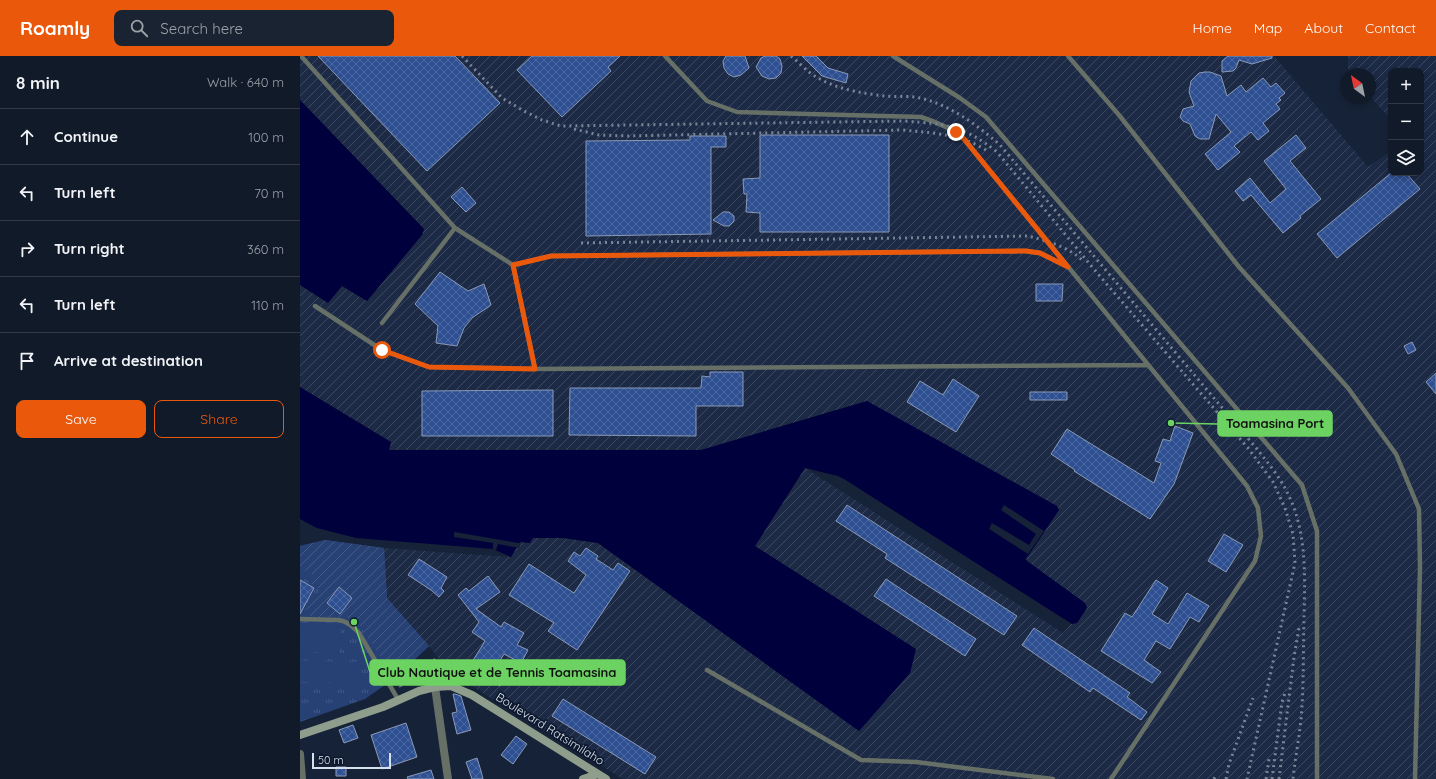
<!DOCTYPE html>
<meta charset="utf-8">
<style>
:root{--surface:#101a29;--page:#192331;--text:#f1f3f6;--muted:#9ca1a8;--line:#303846;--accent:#ea580c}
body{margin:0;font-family:Quicksand,sans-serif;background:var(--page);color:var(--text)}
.controls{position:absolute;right:12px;top:12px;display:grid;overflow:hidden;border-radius:8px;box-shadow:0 2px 6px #0003}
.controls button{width:36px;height:36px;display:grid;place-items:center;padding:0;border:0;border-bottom:1px solid var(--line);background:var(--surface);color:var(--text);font:20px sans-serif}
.compass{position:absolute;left:1040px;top:12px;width:36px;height:36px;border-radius:50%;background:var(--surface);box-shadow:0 2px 6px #0003;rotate:327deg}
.scale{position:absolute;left:12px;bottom:10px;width:79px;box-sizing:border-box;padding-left:4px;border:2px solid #d7e0ef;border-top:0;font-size:11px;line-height:14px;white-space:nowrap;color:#d7e0ef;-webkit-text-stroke:3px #0d182d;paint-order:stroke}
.stop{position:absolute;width:12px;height:12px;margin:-9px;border:3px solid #ea580c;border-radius:50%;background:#fff}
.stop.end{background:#ea580c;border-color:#fff;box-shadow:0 1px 4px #0008}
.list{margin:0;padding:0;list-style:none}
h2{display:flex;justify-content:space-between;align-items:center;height:52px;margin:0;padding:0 16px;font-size:17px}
h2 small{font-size:13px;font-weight:400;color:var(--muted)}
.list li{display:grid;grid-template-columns:26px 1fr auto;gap:12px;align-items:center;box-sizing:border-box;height:56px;padding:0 16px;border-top:1px solid var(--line)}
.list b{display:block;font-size:15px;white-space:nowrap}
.list em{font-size:13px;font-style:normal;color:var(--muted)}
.actions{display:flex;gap:8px;padding:12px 16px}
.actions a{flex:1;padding:9px 0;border:1px solid var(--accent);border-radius:8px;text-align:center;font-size:14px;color:var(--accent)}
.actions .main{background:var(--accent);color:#fff}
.icon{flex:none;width:22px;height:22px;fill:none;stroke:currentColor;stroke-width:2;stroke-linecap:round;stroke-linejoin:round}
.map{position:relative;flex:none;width:1136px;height:723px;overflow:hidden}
header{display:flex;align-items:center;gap:24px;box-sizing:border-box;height:56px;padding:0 20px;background:var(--accent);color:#fff}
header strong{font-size:19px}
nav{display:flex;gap:22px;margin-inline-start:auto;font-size:14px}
.search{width:280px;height:36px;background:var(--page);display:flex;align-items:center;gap:10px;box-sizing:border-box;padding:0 14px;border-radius:8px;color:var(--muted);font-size:15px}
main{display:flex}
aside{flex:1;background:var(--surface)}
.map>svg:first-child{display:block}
</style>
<header>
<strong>Roamly</strong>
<div class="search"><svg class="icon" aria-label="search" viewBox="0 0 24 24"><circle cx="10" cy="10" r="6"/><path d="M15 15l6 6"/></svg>Search here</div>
<nav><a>Home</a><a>Map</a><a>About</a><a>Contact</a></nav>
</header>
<main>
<aside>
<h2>8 min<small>Walk · 640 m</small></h2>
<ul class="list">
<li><svg class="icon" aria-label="ahead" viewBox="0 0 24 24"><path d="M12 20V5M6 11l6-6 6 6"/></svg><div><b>Continue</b></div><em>100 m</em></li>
<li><svg class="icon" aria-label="left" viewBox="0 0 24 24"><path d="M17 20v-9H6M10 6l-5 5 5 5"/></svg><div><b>Turn left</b></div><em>70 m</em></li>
<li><svg class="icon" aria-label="right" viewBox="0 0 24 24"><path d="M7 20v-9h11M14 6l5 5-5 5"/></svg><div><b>Turn right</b></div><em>360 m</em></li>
<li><svg class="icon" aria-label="left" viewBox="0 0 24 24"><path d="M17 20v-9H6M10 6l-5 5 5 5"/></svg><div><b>Turn left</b></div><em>110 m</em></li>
<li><svg class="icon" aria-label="arrive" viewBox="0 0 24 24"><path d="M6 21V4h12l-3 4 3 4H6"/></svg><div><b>Arrive at destination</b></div></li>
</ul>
<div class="actions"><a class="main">Save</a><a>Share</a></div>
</aside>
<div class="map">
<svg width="1136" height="723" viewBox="0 0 1136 723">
<defs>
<pattern id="industrial-furrows" width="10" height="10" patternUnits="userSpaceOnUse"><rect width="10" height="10" fill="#1c2a46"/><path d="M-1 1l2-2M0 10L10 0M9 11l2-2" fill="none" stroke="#3c4961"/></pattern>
<pattern id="park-tufts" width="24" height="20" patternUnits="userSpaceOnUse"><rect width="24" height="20" fill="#274174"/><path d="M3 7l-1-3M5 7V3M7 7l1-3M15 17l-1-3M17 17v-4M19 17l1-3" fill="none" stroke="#465c88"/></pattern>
<pattern id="garden-furrows" width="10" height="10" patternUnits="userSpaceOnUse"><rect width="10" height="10" fill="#274174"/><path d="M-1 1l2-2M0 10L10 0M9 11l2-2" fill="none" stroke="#465c88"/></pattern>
<pattern id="building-cross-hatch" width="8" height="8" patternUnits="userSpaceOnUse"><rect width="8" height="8" fill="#2e4f91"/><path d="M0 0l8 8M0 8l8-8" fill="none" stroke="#4c68a1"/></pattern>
</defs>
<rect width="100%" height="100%" fill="#162237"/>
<path fill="url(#industrial-furrows)" d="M0 0H974L1068 111 1091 95V117H1121V15H1091V64L1070 40V18H1051L1048 14V0H1136V723H323L149 616 129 590 87 542 84 492 211 501 220 486 233 482H263L298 487 559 674 615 593 455 490 505 412 763 577 786 551 723 509 567 345 401 394H88L0 338V229L28 246 42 230 67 245 122 179 124 173 0 44Z"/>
<path fill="url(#park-tufts)" d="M25 484 84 492 87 542 129 590 95 622 65 643 0 666V490Z"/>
<path fill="url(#garden-furrows)" d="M25 484 84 492 87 542 129 590 95 622 59 568 45 561 15 562 4 557 20 534 8 525 12 518 0 512V490Z"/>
<path fill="#274174" d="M0 568 41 571 39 598 0 595Z
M2 605 57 606 56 627 2 626Z"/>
<path fill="#00003d" d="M0 44 124 173 122 179 67 245 42 230 28 247 0 229Z
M0 331 91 386 89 394H401L567 345 757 450 759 454 726 503 727 505 785 547 787 552 777 567 772 568 544 423 538 420 505 412 455 490 616 593 610 617 559 675 298 487 263 482H233L230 487 220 486 211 501 193 493 56 482 17 472 0 463Z"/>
<path fill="#162237" d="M704 449 744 475 728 498 689 473 692 467 729 489 736 478 701 454Z
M154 476 224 488H221L219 492 198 488 196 494 193 493V487L154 481Z"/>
<path fill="url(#building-cross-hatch)" stroke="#8a9ab5" d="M18 0H155L200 47 127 115Z
M232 0H320L308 11 311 15 262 61 217 14Z
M426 0H445L449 12 441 19 434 21 428 18 424 12 423 5Z
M465 0H476L480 3 482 10 481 17 476 22 469 23 462 20 456 11 461 2Z
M502 0H516L528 12 548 18 546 27 522 20Z
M928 0H972V2L952 8 939 4 936 12 933 15 922 16V5Z
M905 16H910L921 20 927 40 941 29 946 36 963 22 971 31 976 27 985 37 979 42 981 44 976 48 980 53 963 67 969 75 958 84 951 76 934 90 940 96 918 114 905 98 931 76 916 58 909 83H900L895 80 890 68 883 65 880 61 883 53 894 50 889 36 891 25 899 17Z
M460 79H589V176H460V157L446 156 447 138H444L443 123 460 122Z
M996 79 1006 92 990 105 1021 143 1000 160 1001 162 983 177 951 139 943 145 935 135 950 122 970 147 986 133 964 105Z
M390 80H426V91H411V178L286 180V85L390 84Z
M1091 117H1106L1120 133 1037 202 1017 178Z
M162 131 176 147 166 156 151 141Z
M423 156H429L434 160V165L429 170H424L413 164Z
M140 216 168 235 184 228 191 249 172 262 164 272 157 290 136 287 138 270 115 248Z
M736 228H763L762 245H736Z
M1112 286 1116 294 1108 298 1104 290Z
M410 316H443V350H396V380L269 379 270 332H401L402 320 410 321Z
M1136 317V338L1126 326Z
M653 323 679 340 656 376 607 346 620 325 643 339Z
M253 334V380H122V335Z
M730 336H767V344H730Z
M875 370 893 377 874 428 850 463 774 415 775 414 751 398 767 373 854 427 861 407 855 405 863 383 870 385Z
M547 449 717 560 704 579 585 502 587 498 536 465Z
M924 478 943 489 926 516 908 505Z
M286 492 298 500 296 503 313 514 318 507 330 515 277 594 248 575 254 567 209 539 229 508 274 537 286 519 268 505 274 496 280 500Z
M119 503 147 521 141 532 144 535 139 541 131 534 108 519Z
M188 520 200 536 176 553 201 571 204 566 224 577 217 589 228 594 221 607 204 598 196 611 198 612 196 615 206 621 200 630 190 624 189 627 167 614 185 585 172 576 179 566 158 539 166 532 169 535Z
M586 523 676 583 665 600 574 540Z
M0 524 14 532 0 558Z
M856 524 868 532 852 558 868 568 887 537 909 550 899 566 890 561 870 593 856 585 844 604 861 616 852 627 801 595 825 557 832 561Z
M39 531 52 542 40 558 27 547Z
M734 572 830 637 827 641 847 656 841 664 793 632 790 636 722 589Z
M153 638H155L161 640 171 674 157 678 152 657 157 656Z
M263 643 356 701 345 718 252 660Z
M106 667 117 701 82 713 71 679Z
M53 669 58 682 44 687 39 674Z
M216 680 227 688 213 708 201 699Z
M177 702 181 715 183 723H172L166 706Z
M36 711H46V720H36Z
M131 714 134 723H108L107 721Z"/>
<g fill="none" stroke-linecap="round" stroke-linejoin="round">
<path stroke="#5e697c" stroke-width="2" stroke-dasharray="4 2" stroke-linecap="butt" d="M99 631 108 626 136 602"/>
<path stroke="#677066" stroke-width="4.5" d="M1 0 155 172 213 209 235 313
M365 0 407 45 437 56 621 61C637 66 651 72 664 83L947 430 958 452 961 480 955 505 811 723
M593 0 660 42 686 61 1002 429 1017 475V723
M768 0 819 59 939 211 1048 332 1096 398 1119 453 1120 512 1115 723
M213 209 251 200 726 195 740 197 766 210
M15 250 82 294 129 311 235 313 848 309
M82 267 155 172
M0 563 38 564C47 565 53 571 59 577L99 645
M407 614 561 704 616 706 753 723"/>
<path stroke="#677066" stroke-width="8" d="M135 631 148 723
M0 698 2 723"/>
<path stroke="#8e9d8c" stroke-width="8" d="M0 679 83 651 119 635 135 631 151 630 172 639 306 723
M283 723 298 718"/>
<path stroke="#798496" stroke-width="3" stroke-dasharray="2 4" stroke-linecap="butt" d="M162 0 202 42 224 55 242 64 261 70 604 65C646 68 663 69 697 96L798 218 948 392 973 426 985 452 993 478 995 507 947 723
M491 0C497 5 503 11 509 16 530 32 559 37 585 40 595 41 605 40 615 41 648 47 676 68 700 89L957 393C968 407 980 421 988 438 1007 476 1005 521 1004 563 1003 596 1004 630 1001 663 999 683 995 703 993 723
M274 73 299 79 327 80 602 74C634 77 662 78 689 96
M281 187 728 180C747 185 767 190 782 204
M914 723 915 721
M926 723 929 708 953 642
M966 723 969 703
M972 723 982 646 986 634
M979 723 994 601 999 572"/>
</g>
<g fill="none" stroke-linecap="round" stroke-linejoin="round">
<path stroke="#ea580c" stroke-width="5" d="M82 294 129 311 235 313 213 209 251 200 726 195 740 197 768 211 664 83 656 76"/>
</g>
<g text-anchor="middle" stroke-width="3.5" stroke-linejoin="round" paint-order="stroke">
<g font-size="12" fill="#d7e0ef" stroke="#0d182d">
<text transform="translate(250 673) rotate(32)" y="4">Boulevard Ratsimilaho</text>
</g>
</g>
<path fill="none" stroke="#6cd362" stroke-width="1.5" d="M871 367L918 368M54 566L70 616"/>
<g fill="#6cd362" stroke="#0d182d" stroke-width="1.5">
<circle cx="871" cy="367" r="4"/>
<circle cx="54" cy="566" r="4"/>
</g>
<g fill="#6cd362" stroke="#6cd362" stroke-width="1.5">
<rect x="918" y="355" width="114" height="25" rx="4"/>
<rect x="70" y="604" width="255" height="25" rx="4"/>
</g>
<g font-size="13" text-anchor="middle" font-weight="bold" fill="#111">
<text x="975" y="372">Toamasina Port</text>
<text x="197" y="621">Club Nautique et de Tennis Toamasina</text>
</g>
</svg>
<div class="controls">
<button>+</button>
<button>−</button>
<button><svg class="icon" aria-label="layers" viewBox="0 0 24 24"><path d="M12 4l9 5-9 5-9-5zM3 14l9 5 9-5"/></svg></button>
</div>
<svg class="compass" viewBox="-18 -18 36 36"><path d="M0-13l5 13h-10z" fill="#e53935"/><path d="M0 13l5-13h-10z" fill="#9ca1a8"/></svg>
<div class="scale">50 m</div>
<div class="stop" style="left:82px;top:294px"></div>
<div class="stop end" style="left:656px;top:76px"></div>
</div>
</main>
